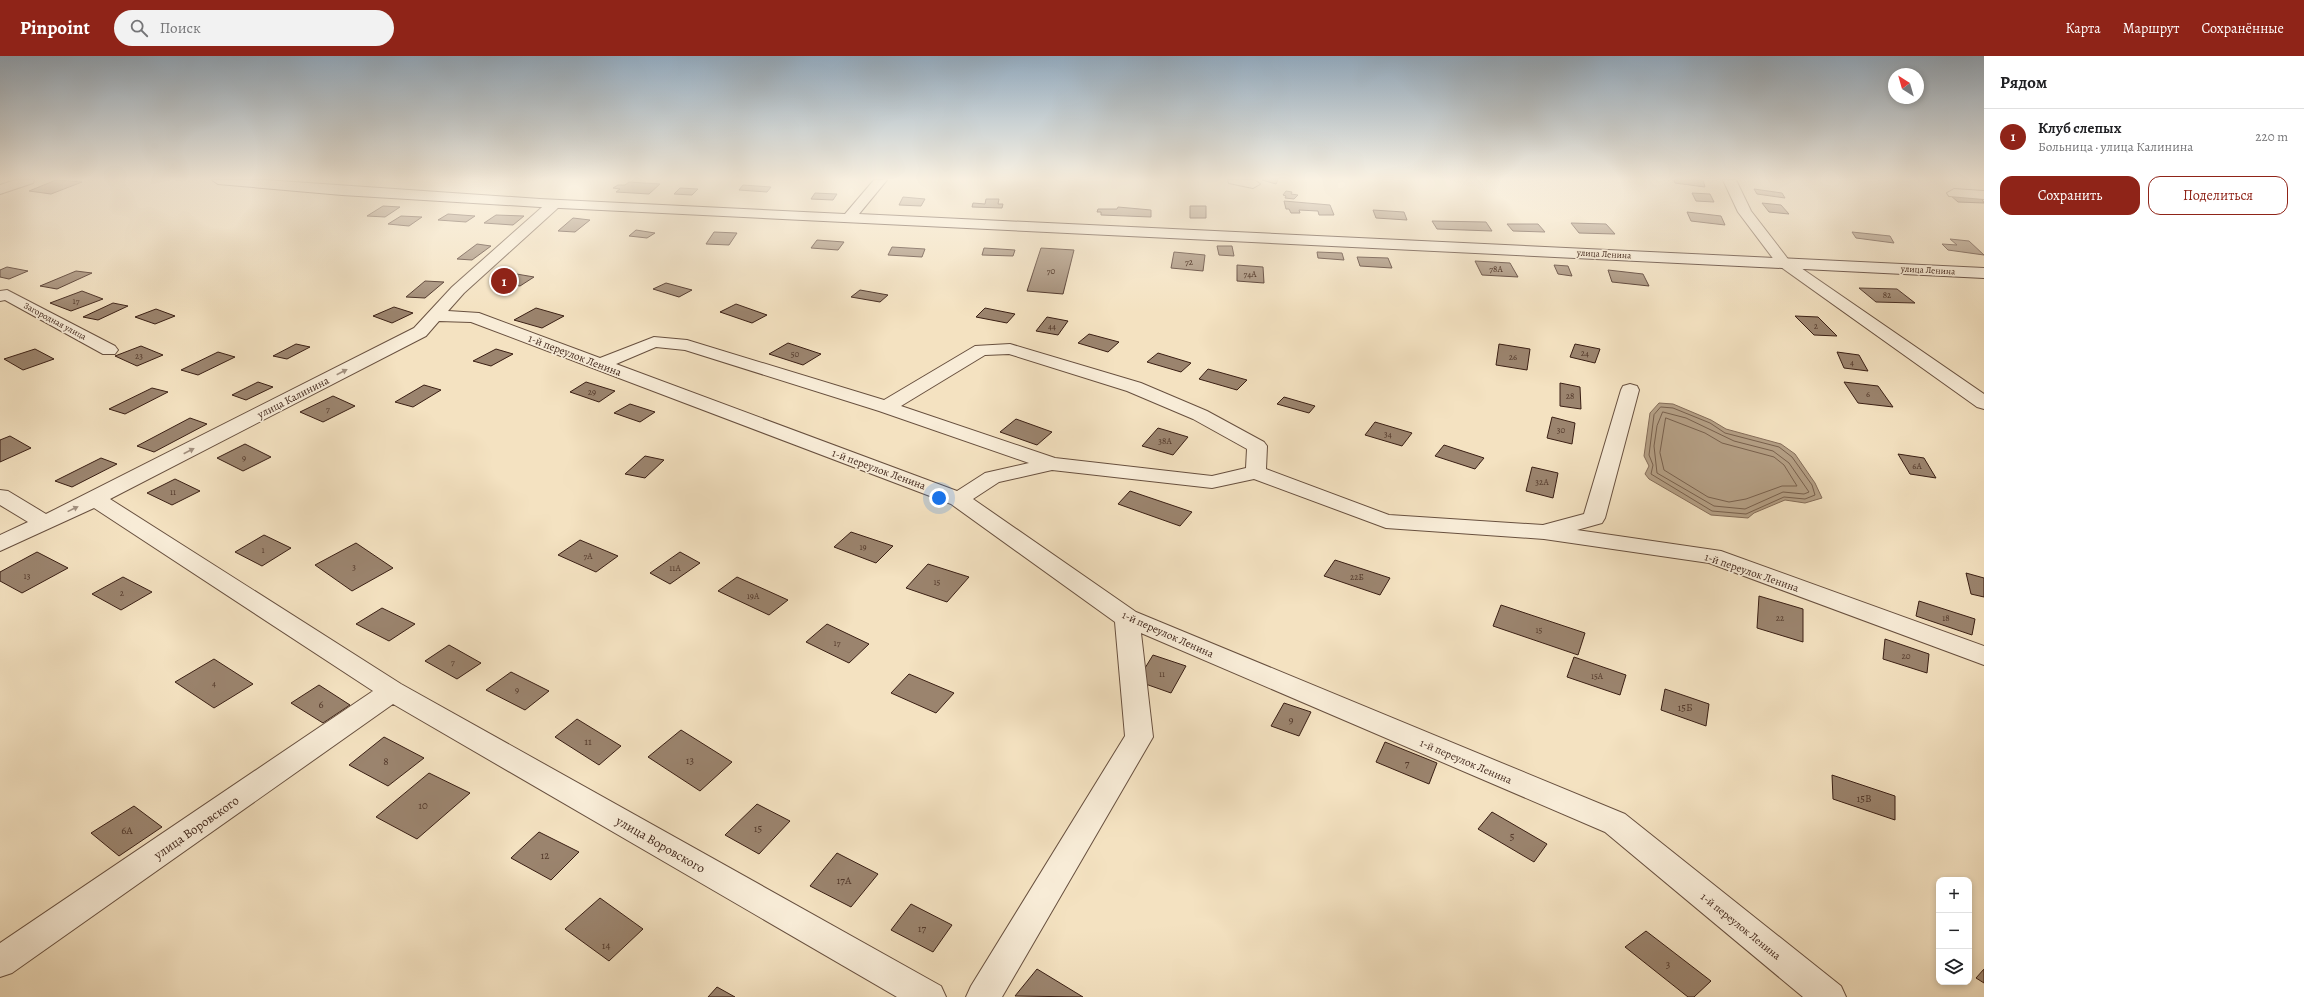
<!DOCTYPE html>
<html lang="ru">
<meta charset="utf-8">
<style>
:root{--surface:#fff;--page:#f2f2f2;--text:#202124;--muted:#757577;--line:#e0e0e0;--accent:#8f2418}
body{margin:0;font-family:Alegreya,serif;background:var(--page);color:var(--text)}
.controls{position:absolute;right:12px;bottom:12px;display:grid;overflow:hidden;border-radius:8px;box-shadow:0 2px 6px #0003}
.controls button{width:36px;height:36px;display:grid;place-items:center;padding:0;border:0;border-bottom:1px solid var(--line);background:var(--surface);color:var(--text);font:20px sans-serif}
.compass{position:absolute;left:1888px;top:12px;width:36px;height:36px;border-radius:50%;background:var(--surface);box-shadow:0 2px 6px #0003;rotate:323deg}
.you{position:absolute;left:939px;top:442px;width:14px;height:14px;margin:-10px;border:3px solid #fff;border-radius:50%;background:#1a73e8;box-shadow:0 0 0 6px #1a73e833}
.badge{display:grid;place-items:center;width:26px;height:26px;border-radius:50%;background:var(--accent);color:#fff;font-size:13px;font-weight:700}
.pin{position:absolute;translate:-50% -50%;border:2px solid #fff;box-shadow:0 1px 4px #0006}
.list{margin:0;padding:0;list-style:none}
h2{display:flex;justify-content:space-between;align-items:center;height:52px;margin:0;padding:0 16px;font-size:17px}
h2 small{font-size:13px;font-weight:400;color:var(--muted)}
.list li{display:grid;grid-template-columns:26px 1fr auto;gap:12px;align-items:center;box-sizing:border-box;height:56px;padding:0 16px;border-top:1px solid var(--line)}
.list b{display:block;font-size:15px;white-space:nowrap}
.list p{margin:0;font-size:13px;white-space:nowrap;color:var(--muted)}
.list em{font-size:13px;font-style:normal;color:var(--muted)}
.actions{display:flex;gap:8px;padding:12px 16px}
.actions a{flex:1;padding:9px 0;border:1px solid var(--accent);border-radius:12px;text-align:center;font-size:14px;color:var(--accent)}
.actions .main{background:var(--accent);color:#fff}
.icon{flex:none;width:22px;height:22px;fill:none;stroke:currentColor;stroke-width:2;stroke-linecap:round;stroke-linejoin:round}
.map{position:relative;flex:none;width:1984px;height:941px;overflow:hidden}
header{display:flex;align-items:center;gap:24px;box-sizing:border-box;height:56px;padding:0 20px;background:var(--accent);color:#fff}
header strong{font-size:19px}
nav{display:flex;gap:22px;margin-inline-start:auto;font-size:14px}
.search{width:280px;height:36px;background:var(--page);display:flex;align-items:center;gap:10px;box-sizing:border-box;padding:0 14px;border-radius:22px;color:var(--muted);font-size:15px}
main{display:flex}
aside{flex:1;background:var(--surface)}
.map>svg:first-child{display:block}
</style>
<header>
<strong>Pinpoint</strong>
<div class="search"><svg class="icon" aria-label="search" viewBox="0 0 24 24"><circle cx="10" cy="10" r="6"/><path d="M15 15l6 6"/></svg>Поиск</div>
<nav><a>Карта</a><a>Маршрут</a><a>Сохранённые</a></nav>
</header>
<main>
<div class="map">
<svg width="1984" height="941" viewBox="0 0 1984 941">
<rect width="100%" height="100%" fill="#f4e2c1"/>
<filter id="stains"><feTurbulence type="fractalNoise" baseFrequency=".005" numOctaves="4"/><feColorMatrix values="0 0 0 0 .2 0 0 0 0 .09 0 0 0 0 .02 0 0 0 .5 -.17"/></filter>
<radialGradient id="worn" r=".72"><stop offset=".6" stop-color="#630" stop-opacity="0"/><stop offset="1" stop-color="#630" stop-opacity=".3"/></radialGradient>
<path fill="#b5a086" stroke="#846c58" d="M1659 347 1673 348 1711 364 1726 373 1781 388 1795 398 1815 427 1822 442 1805 447 1785 444 1754 457 1748 462 1711 459 1649 423 1645 418 1649 410 1644 400 1650 357Z"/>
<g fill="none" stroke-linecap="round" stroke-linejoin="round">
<path stroke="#78604d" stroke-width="1" d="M1661 351 1673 352 1710 367 1725 377 1779 391 1792 401 1812 429 1815 439 1805 443 1784 441 1746 458 1712 455 1651 418 1653 409 1649 399 1654 359Z
M1663 356 1686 362 1734 385 1773 395 1789 407 1809 436 1804 438 1783 436 1745 453 1714 450 1657 417 1654 390 1657 370Z
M1666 362 1705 377 1722 387 1774 401 1784 409 1797 430H1782L1746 443 1729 446 1708 441 1664 414 1660 397Z"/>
</g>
<path fill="#9b846e" stroke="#3a1f14" d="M56 124 82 126 51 138 29 135Z
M1262 124H1278L1276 128Z
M1674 124H1703L1705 131 1675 127Z
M629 126 660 128 649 138 616 136 620 133 613 132 618 129H625Z
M743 129 771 131 767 136 739 134Z
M680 132 698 133 692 139 674 138Z
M1754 133 1782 137 1785 142 1757 138Z
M1286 135 1292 136 1291 138 1298 139 1294 143 1285 142 1286 140 1283 139Z
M815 137 837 138 833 144 811 143Z
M1692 137 1710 138 1714 146 1696 145Z
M1950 139 1981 141 1984 147 1958 146Z
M903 141 925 143 921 150 899 149Z
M986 143H999L998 148H1003L1002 152 972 151 973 147 985 148Z
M1284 145 1330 149 1334 159H1319L1318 155 1299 154 1300 157H1291L1289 153H1286Z
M1762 147 1781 149 1789 158 1769 156Z
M383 150 400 151 385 161 367 160Z
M1190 150H1206V162H1190Z
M1118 151 1151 154V161L1101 159V156H1097L1098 153H1117Z
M1373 154 1404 156 1407 164 1376 162Z
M1687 156 1721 160 1725 169 1691 165Z
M448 158 475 160 466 166 438 164Z
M496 159 524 160 513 169 484 167Z
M401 160 422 161 409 170 388 168Z
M573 162 590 164 575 176 558 175Z
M1432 165 1486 166 1492 175 1437 173Z
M1571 167 1606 168 1615 178 1579 177Z
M1507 168H1538L1545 176 1513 175Z
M636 174 655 177 647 182 629 180Z
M714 176 737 177 729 189 706 188Z
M1852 176 1890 180 1894 187 1856 182Z
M1950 183 1969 185 1984 199 1948 194 1942 188 1957 189Z
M817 184 844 186 838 194 811 192Z
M477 188 491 190 472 204 457 203Z
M1217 190H1232L1234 200 1219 199Z
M892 191 925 193 922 201 888 199Z
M984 192 1015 194 1013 200 982 199Z
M1041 192 1074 194 1063 238 1027 235Z
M1174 196 1205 199 1203 215 1171 212Z
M1317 196 1342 197 1344 204 1318 202Z
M1357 201 1388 202 1392 212 1360 210Z
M1475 205 1510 207 1518 221 1482 219Z
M1237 209 1263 211 1264 227 1237 225Z
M1554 209 1568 210 1572 220 1558 218Z
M7 211 28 215 9 223 0 221V214Z
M1608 214 1643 218 1649 230 1612 226Z
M76 215 92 217 57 233 40 230Z
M505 216 534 221 520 230 491 224Z
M425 225 444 226 425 242 406 241Z
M666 227 692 234 679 241 653 233Z
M1859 232 1897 233 1915 247 1876 246Z
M860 234 888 239 880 246 851 241Z
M82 235 103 243 71 255 50 247Z
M113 247 128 250 98 264 83 261Z
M736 248 767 259 752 267 720 256Z
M394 251 413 257 392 267 373 260Z
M536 252 564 260 542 272 514 264Z
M985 252 1015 258 1007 267 976 261Z
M156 253 175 260 155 268 135 261Z
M1795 260 1818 261 1837 280 1814 279Z
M1047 261 1068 265 1058 279 1036 275Z
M1089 278 1119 286 1108 296 1078 287Z
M788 287 821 298 803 309 769 298Z
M296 288 310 291 287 303 273 300Z
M1499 288 1530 293 1527 314 1496 309Z
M1575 288 1600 293 1595 307 1570 301Z
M141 290 163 299 137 310 115 300Z
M35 293 54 303 23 314 4 303Z
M496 293 513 298 491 310 473 305Z
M218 296 235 301 198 319 181 314Z
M1837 296 1859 299 1868 315 1844 312Z
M1158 297 1191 307 1181 316 1147 306Z
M1208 313 1247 324 1237 334 1199 323Z
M258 326 273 331 246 344 232 339Z
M586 326 615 335 599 346 570 336Z
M1844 326 1878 330 1893 351 1858 347Z
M1560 327 1580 331 1581 353 1560 350Z
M424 329 441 334 413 351 395 346Z
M152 332 168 336 125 358 109 353Z
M333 340 355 350 323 366 300 356Z
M1284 341 1315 350 1309 357 1277 348Z
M630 348 655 356 640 366 614 357Z
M1552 361 1575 367 1572 388 1547 382Z
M190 362 207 368 154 396 137 390Z
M1016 363 1052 376 1037 389 1000 376Z
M1375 366 1412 377 1402 390 1365 379Z
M1158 372 1188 381 1173 399 1142 390Z
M10 380 31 392 0 406V384Z
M245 388 271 401 243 415 217 402Z
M1444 389 1484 402 1475 413 1435 400Z
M1898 398 1924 402 1936 422 1910 418Z
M645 400 664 404 645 422 625 418Z
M101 402 117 408 72 431 55 425Z
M1532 411 1558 417 1553 442 1526 435Z
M175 423 200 435 172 449 147 437Z
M1130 435 1192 456 1180 470 1118 448Z
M851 476 893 490 876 507 834 491Z
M264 479 291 492 262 510 235 496Z
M580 484 618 500 596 516 558 499Z
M356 487 393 512 352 535 315 509Z
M37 496 68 512 22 537 0 525V516Z
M680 496 700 507 670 528 650 517Z
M1335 504 1390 522 1380 539 1324 520Z
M928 508 969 521 947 546 906 532Z
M1966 517 1984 522V541L1971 538Z
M123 521 152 536 121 554 92 538Z
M737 521 788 544 769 559 718 535Z
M1759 540 1803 553V586L1757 572Z
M1919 545 1975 563 1972 579 1916 560Z
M1501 549 1585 577 1578 599 1493 570Z
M382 552 415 568 389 585 356 568Z
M827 568 869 588 849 607 806 586Z
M1885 583 1929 598 1927 617 1883 603Z
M449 589 481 607 457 623 425 605Z
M1153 599 1186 610 1171 637 1137 625Z
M1574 601 1626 619 1620 639 1567 621Z
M214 603 253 628 214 652 175 626Z
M511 616 549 635 525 654 486 634Z
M909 618 954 637 936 657 891 637Z
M319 629 350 649 323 667 291 647Z
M1665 633 1709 648 1706 670 1661 654Z
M1284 647 1311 656 1299 680 1271 670Z
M577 663 621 690 599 709 555 681Z
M681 674 732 706 700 735 648 701Z
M384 681 424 702 388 730 349 709Z
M1385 686 1437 707 1429 728 1376 706Z
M429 717 470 737 417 783 376 761Z
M1832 719 1895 740V764L1833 743Z
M757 748 790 765 759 798 725 779Z
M134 750 162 771 119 800 91 777Z
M1492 756 1547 788 1534 806 1478 773Z
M539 776 579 796 551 824 511 802Z
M837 797 878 818 851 851 810 830Z
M600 842 643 873 609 905 565 873Z
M911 848 952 869 933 896 891 874Z
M1646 875 1711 925 1694 941H1688L1625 891Z
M1037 913 1083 941 1015 940Z
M1984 913V927L1976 922Z
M717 931 735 941H708Z"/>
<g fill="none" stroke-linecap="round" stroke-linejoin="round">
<g stroke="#68503f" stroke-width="2">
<path id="street" d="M15 124H34L33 127 0 138V129Z
M1228 124H1254L1260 128 1253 132 1229 127Z
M1723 124H1736L1751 155 1788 203 1984 338V353L1977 351 1778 209 1738 156Z
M1954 133 1984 135V143L1949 140 1947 137Z
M554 144 561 148 559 151 464 237 448 255 479 257 600 302 654 281 687 284 884 344 975 290 1010 288 1141 327 1207 355 1264 386 1267 390 1266 413 1389 459 1543 469 1584 458 1621 334 1623 330 1630 328 1637 330 1639 334 1605 462 1602 467 1577 474 1721 495 1984 590V609L1709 507 1544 483 1386 472 1254 423 1212 432 1052 414 999 426 973 443 1136 556 1625 758 1841 930 1846 941H1803L1605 776 1141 577 1153 681 1002 941H966L971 930 1125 680 1115 566 951 448 471 266 439 265 426 280 110 443 401 628 941 930 946 941H897L393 648 12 917 0 921V887L373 635 94 452 0 495V479L28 466 0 449V434L8 435 46 458 414 272 452 231 549 145ZM656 291 685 294 879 355 1029 407 985 417 957 435 616 308ZM1009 298 1127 335 1193 363 1247 393 1246 412 1212 420 1055 402 901 350 985 299Z
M7 234 115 290 118 294 115 298H103L5 244 0 245V235Z"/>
</g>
<g stroke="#3a1f14" stroke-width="2">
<path id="secondary" d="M212 124H265L540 143 845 158 874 124H887L859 158 1984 212V222L540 151 342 139 218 128Z"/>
</g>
<use href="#street" fill="#f8ecd7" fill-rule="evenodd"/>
<use href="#secondary" fill="#f8ecd7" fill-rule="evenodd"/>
</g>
<defs><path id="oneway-solid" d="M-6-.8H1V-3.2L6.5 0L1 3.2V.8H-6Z"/></defs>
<g fill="#a2907f">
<use href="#oneway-solid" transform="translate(342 316) rotate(-27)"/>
<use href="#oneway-solid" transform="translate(189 395) rotate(-27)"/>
<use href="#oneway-solid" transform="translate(73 453) rotate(-26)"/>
</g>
<linearGradient id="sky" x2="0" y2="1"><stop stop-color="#93acc1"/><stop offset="0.48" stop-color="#faf2e3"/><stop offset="1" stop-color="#faf2e3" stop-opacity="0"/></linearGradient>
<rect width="1984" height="256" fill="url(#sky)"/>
<g text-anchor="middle" stroke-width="3.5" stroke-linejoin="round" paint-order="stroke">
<g font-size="9" fill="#3a1f14" stroke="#f8ecd7">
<text transform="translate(1604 198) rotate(3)" y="3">улица Ленина</text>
<text transform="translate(1928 214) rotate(3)" y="3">улица Ленина</text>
<text transform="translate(55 265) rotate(28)" y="3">Загородная улица</text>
</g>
<g font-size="9" fill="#52382a">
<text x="1189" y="209">72</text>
<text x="1496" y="216">78А</text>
<text x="1051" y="218">70</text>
<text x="1250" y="221">74А</text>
<text x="1887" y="242">82</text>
<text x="76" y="248">17</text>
<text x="1052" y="273">44</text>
<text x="1816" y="273">2</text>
<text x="1585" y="300">24</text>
<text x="795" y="301">50</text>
<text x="139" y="303">23</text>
<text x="1513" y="304">26</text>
<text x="1852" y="309">4</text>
<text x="592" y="339">29</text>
<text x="1868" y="341">6</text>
<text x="1570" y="343">28</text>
<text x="328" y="356">7</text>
<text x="1561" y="377">30</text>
<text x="1388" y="381">34</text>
<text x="1165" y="388">38А</text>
<text x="244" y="405">9</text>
<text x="1917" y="413">6А</text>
<text x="1542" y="429">32А</text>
<text x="173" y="439">11</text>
<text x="863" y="494">19</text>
<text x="263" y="497">1</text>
<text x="588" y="503">7А</text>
<text x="354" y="514">3</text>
<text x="675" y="515">11А</text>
<text x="27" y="523">13</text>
<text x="1357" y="524">22Б</text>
<text x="937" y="529">15</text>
<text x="122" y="540">2</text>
<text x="753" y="543">19А</text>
<text x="1780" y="565">22</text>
<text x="1946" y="565">18</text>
<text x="1539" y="577">15</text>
<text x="837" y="590">17</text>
<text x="1906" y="603">20</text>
<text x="453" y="609">7</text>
<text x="1162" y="621">11</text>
<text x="1597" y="623">15А</text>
<text x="214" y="630">4</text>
<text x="517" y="637">9</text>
</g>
<g font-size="11" fill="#3a1f14" stroke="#f8ecd7">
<text transform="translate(575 299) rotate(21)" y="4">1-й переулок Ленина</text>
<text transform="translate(293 341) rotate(-27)" y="4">улица Калинина</text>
<text transform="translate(879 413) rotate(20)" y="4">1-й переулок Ленина</text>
<text transform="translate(1752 516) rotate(19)" y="4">1-й переулок Ленина</text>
<text transform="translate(1168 578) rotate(24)" y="4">1-й переулок Ленина</text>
<text transform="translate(1466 705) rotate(23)" y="4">1-й переулок Ленина</text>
<text transform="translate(1741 870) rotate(39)" y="4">1-й переулок Ленина</text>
</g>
<g font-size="11" fill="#52382a">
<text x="321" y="652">6</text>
<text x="1685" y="655">15Б</text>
<text x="1291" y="667">9</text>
<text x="588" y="689">11</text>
<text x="690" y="708">13</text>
<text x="386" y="709">8</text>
<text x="1407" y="711">7</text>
<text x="1864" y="746">15В</text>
<text x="423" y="753">10</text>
<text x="758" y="776">15</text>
<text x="127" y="778">6А</text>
<text x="1512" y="784">5</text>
<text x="545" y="803">12</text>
<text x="844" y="828">17А</text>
<text x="922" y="876">17</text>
<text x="606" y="893">14</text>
<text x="1668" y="912">3</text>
</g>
<g font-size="13" fill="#3a1f14" stroke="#f8ecd7">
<text transform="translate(196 771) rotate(-35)" y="5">улица Воровского</text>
<text transform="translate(661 788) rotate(30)" y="5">улица Воровского</text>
</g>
</g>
<rect width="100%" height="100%" filter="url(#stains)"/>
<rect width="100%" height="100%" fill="url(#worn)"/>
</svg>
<div class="controls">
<button>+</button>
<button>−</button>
<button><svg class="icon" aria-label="layers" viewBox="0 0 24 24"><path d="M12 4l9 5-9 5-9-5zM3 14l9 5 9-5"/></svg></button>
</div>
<svg class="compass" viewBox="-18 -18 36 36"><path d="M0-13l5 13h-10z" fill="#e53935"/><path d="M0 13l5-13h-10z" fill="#757577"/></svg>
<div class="you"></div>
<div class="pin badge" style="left:504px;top:225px">1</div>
</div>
<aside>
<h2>Рядом<small></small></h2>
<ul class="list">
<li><span class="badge">1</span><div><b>Клуб слепых</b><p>Больница · улица Калинина</p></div><em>220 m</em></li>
</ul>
<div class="actions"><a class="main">Сохранить</a><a>Поделиться</a></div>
</aside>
</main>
